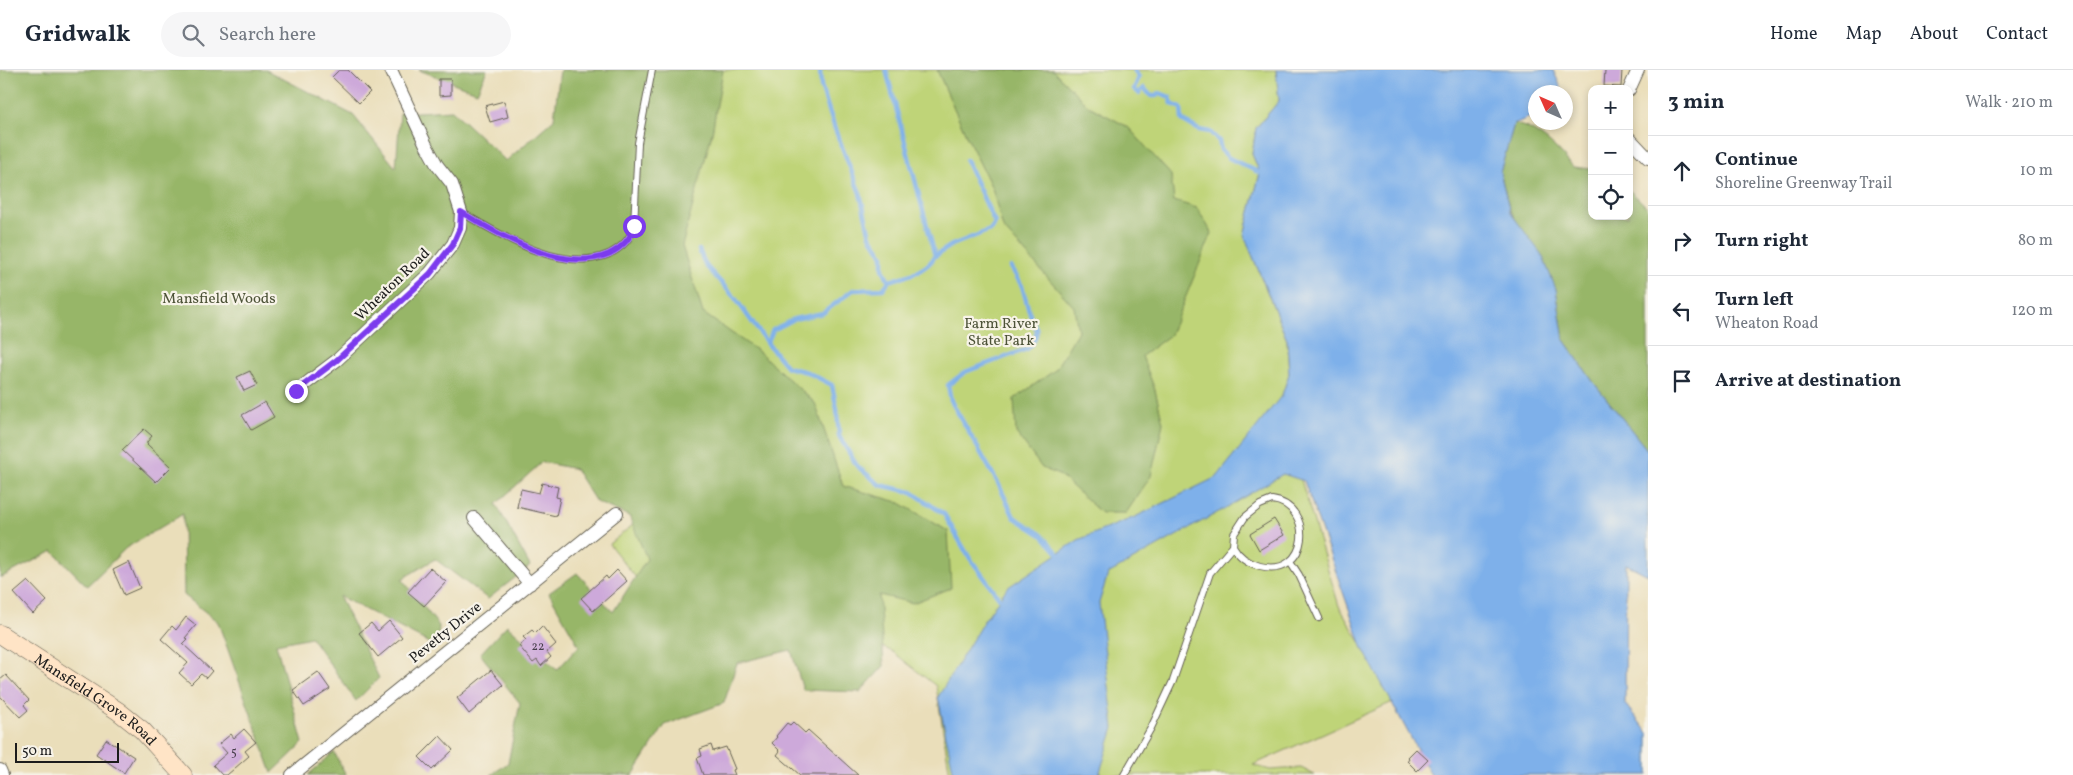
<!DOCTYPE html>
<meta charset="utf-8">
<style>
:root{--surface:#fff;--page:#f6f6f7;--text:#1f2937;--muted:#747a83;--line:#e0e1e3}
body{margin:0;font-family:Vollkorn,serif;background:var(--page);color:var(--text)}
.controls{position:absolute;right:15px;top:15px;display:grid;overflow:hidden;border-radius:10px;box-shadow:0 2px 8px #0003}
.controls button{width:45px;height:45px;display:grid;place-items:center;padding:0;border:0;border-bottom:1px solid var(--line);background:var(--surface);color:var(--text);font:25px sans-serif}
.compass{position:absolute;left:1528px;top:15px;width:45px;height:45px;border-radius:50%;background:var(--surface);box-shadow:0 2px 8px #0003;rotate:315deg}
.scale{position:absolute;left:15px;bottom:12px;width:104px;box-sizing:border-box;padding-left:5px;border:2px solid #1c1c1c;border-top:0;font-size:14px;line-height:18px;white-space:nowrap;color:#1c1c1c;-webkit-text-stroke:4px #f7f3e8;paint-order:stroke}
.stop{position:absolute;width:15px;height:15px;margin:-11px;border:4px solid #7c3aed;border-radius:50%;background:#fff}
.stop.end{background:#7c3aed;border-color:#fff;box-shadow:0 1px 5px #0008}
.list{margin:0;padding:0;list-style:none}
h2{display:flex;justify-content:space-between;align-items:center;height:65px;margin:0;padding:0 20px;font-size:21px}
h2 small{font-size:16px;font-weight:400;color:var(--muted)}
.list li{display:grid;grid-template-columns:32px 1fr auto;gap:15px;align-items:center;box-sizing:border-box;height:70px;padding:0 20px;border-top:1px solid var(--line)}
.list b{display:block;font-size:19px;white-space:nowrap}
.list p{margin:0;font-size:16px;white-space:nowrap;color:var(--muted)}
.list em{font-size:16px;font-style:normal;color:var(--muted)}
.icon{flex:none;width:28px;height:28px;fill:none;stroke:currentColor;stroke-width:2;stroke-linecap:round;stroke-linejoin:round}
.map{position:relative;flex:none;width:1648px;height:705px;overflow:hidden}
header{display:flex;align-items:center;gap:30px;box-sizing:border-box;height:70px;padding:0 25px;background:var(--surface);border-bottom:1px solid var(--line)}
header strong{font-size:24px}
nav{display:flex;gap:28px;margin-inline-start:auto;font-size:18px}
.search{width:350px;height:45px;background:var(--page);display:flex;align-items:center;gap:12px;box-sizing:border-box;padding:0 18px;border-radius:28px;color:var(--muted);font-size:19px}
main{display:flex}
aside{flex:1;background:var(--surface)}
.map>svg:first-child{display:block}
</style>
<header>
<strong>Gridwalk</strong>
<div class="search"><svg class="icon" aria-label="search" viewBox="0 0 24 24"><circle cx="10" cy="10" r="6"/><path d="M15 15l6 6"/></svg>Search here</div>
<nav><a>Home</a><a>Map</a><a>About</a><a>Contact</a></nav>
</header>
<main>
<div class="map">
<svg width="1648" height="705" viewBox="0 0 1648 705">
<rect width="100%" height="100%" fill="#f7f3e8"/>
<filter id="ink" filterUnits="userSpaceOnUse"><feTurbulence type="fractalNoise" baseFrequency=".02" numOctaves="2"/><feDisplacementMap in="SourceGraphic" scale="10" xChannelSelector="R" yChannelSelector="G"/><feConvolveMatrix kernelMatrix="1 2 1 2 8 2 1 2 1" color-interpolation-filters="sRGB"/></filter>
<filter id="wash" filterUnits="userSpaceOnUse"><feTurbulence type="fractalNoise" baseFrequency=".0096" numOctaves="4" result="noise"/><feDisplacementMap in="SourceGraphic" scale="20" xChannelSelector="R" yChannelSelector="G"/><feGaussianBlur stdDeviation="1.12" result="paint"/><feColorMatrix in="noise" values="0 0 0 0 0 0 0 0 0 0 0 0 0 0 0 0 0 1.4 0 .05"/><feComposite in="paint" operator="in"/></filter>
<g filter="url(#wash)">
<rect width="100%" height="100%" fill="#eadeba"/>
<path fill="#bfd478" stroke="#6e784a" d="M570 0H1276L1279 31 1256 58 1252 84 1260 103 1244 165 1287 270 1289 304 1282 325 1298 400 1339 536 1395 631 1253 695 1270 700 1301 698 1315 705H950L936 616 893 582 863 568 672 553 609 474 650 441 562 366V76Z"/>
<path fill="#97b668" stroke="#5a6942" d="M0 0H266L353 45 396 98 400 43 452 40 506 91 554 49 560 0H723L712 63 682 176 703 243 759 282 815 333 843 416 898 432 948 461 951 518 913 533 879 525 884 596 860 622 803 620 791 580 737 593 724 633 665 655 633 705H491L508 693 520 633 480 584 507 555 557 600 579 576 549 523 577 503 613 542 647 489 629 446 596 432 575 399 542 392 496 434 530 496 488 529 435 489 402 509 439 556 437 577 339 526 379 608 356 631 311 567 276 574 303 673 272 703 218 552 184 525 183 444 126 478 87 516 53 481 0 508Z
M419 0H487L477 22Z
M937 0H1053L1087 35 1128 57 1171 105 1174 131 1197 138 1212 163 1170 265 1142 286 1155 320 1163 353 1151 406 1126 443H1101L1061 406 1042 398 1016 363 1014 329 1055 300 1078 261 1074 237 1003 158 992 118 966 65Z
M1514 54C1538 58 1558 79 1573 97L1592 99V146H1629V120L1648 138V381L1594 313 1564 270 1556 219 1509 138 1500 102Z
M334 682 346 705H308Z"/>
<path fill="#7eb0ea" stroke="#4d6683" d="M1276 0H1553L1563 22H1536L1535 45 1514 54 1500 102 1510 142 1542 185 1556 219 1564 270 1594 313 1648 381V505L1626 494 1625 634 1648 663V705H1431L1363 579 1304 411 1283 404 1224 439 1108 504 1099 533 1114 658 1099 705H954L938 627 983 552 1007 518 1078 470 1135 447 1217 407 1282 325 1289 304 1287 270 1244 165 1260 103 1252 84 1256 58 1279 31Z"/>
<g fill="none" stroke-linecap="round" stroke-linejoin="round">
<path stroke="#7eb0ea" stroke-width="4.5" d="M820 0 821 16 835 59 860 123 870 166 883 185V199L889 211 883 219 853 220 823 243 794 249 773 260 767 273 787 297 807 302 832 315 837 339 839 366 857 396 880 415 912 422 944 444 969 487 1000 529
M886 0 935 186C926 202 906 206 889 211
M1134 0 1139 7 1134 19 1139 23 1144 18 1151 26H1156L1160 23 1170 27 1172 34 1181 38 1182 50 1199 60 1210 62 1219 71 1221 80 1229 88 1260 103
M699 180 706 196 735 228 767 273
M935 186 952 175 990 160 995 153 966 90
M1011 197 1022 216 1031 248 1037 260 1035 269 1027 279 965 302 948 315 951 331 998 413 1014 447 1042 465 1058 483"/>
</g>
<g id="blocks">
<path fill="#cda9da" d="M339 0H348L370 22 359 33 332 7Z
M1605 0H1622L1621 17 1604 16Z
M439 9H451V25L439 26Z
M504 31 508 47 490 52 485 36Z
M250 301 257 315 244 321 237 307Z
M265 332 274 347 251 360 242 345Z
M144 359 152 366 147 372V374L171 397 156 412 122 380Z
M542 413 558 417 556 427 560 428 556 446 517 437 521 419 539 423Z
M1274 449 1284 465 1259 480 1250 464Z
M129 492 140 518 124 525 113 500Z
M430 498 446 512 424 536 408 522Z
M617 500 627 511 593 541 581 528 606 506 608 509Z
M28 511 47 531 33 544 14 523Z
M186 547 196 555 185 568 188 569 183 574 212 601 206 608 201 604 191 614 179 603 188 593 161 569 172 556 176 560Z
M389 551 402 567 378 587 359 563 371 553 378 561Z
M542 556 556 574 547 582 551 587 541 596 537 590 533 593 519 576 526 570 523 567 532 560 535 563Z
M491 600 503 615 469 644 457 628Z
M318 602 330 619 304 636 293 620Z
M6 605 29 630 24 635 28 640 20 647 0 626V610Z
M793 652 805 663 808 660 858 705H800L777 685 780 681 772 673 777 667 776 666 787 653 790 655Z
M244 659 256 672 245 681 249 686 227 705H222L213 695 227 683 219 674 231 664 234 668Z
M440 666 453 680 432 700 419 687Z
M106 669 134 687 124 703 96 684Z
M711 675 713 681 726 677 735 699 733 700 735 705H703L697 688 702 686 700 679Z
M1416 679 1428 690 1417 701 1407 691 1409 688 1408 687Z"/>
</g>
</g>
<g filter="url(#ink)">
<use href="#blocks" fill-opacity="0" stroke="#646053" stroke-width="1"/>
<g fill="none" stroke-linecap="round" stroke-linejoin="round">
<g stroke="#646053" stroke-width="8">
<path id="lane" d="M461 142C500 165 562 204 609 184 621 178 631 169 634 156L638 73 652 0
M1290 491 1299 505 1319 548
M1124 705 1151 658 1173 611 1210 503 1233 476 1234 464 1245 447 1260 435 1272 430C1315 435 1310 509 1260 496 1248 493 1239 487 1233 476"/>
</g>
<g stroke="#646053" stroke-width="14">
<path id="street" d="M1629 20 1638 0
M1629 68 1648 88
M296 321 337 290 430 203 453 174 460 158 461 142 452 114 437 95 426 75 391 0
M474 448 530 514
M0 700 2 705
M292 705 617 443"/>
</g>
<g stroke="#646053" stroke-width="19">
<g id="secondary">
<path id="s1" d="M0 564 118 641 142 660 183 705"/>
</g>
</g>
<use href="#lane" stroke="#fff" stroke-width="6"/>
<use href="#street" stroke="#fff" stroke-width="12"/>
<use href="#secondary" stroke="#ffe4c6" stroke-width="18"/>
</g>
</g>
<g fill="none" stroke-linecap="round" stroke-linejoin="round" filter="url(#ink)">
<path stroke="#7c3aed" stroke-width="6" d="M296 321 337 290 430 204 453 174 460 158 461 142C500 165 562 204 609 184 621 178 631 169 634 156"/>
</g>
<g text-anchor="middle" stroke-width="4.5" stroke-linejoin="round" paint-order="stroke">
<g font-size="12" fill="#483f4c">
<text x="538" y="580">22</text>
<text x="234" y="686">5</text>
</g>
<g font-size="15" fill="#1c1c1c" stroke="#f7f3e8">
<text transform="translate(392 214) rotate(-44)" y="5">Wheaton Road</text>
<text transform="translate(445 562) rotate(-39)" y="5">Pevetty Drive</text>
<text dy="5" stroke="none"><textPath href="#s1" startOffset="116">Mansfield Grove Road</textPath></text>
</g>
<g font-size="15" fill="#4d5338" stroke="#f7f3e8">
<text x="219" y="233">Mansfield Woods</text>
<text x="1001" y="258">Farm River<tspan x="1001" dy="17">State Park</tspan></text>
</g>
</g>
</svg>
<div class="controls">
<button>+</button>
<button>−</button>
<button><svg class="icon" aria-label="locate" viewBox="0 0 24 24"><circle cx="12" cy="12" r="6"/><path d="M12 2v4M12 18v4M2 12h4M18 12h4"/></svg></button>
</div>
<svg class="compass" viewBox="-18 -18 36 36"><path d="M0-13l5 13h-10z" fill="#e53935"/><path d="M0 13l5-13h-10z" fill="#747a83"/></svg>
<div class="scale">50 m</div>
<div class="stop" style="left:634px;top:156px"></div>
<div class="stop end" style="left:296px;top:321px"></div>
</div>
<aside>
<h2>3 min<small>Walk · 210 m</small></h2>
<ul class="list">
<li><svg class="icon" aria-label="ahead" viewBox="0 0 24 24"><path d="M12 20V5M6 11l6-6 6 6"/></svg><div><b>Continue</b><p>Shoreline Greenway Trail</p></div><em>10 m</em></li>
<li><svg class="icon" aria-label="right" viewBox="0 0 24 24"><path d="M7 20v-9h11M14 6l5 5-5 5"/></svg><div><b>Turn right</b></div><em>80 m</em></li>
<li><svg class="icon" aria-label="left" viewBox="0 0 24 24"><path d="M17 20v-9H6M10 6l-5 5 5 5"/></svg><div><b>Turn left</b><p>Wheaton Road</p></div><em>120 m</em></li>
<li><svg class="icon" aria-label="arrive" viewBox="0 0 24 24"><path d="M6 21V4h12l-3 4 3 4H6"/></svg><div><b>Arrive at destination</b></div></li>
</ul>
</aside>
</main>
